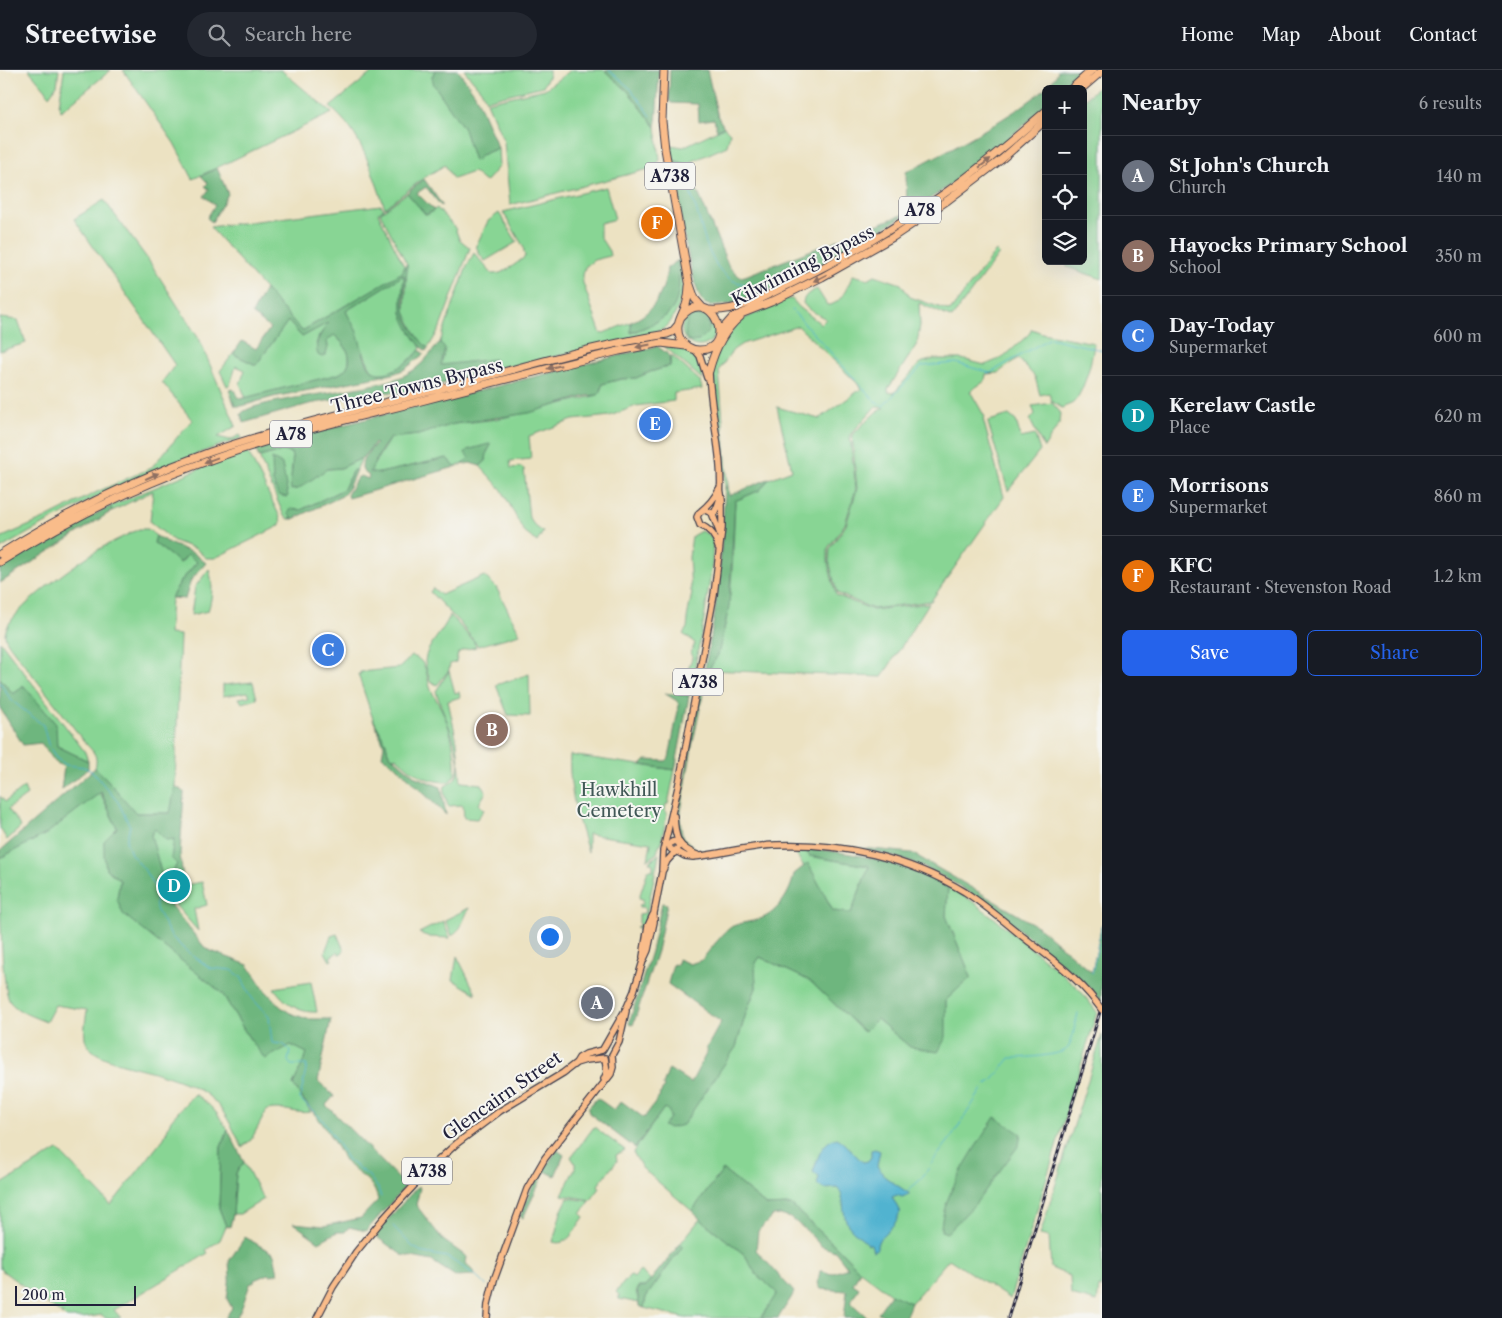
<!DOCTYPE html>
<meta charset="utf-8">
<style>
:root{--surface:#171b24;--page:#242831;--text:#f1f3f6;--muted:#9ea1a6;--line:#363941;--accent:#2563eb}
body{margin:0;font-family:"Libre Caslon Text",serif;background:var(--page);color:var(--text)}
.controls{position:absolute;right:15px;top:15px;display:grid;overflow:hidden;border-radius:8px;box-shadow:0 5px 20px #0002}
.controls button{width:45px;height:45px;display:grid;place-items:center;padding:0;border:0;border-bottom:1px solid var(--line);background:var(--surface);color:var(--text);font:25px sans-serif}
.scale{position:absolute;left:15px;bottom:12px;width:121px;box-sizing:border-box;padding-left:5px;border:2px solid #22223b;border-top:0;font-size:14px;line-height:18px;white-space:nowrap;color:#22223b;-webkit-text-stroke:4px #f6f6f2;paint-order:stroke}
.you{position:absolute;left:549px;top:866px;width:18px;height:18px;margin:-12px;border:4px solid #fff;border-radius:50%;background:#1a73e8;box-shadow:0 0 0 8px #1a73e833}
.badge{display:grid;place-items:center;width:32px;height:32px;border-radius:50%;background:var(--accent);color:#fff;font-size:16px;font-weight:700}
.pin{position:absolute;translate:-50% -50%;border:2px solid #fff;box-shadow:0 1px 5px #0006}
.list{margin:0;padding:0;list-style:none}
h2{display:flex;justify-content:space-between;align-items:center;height:65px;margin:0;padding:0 20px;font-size:21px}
h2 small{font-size:16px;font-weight:400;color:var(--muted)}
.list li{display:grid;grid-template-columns:32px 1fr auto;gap:15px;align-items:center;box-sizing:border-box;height:80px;padding:0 20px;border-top:1px solid var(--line)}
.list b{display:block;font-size:19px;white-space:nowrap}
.list p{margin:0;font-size:16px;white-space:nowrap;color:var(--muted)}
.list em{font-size:16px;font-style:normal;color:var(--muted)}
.actions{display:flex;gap:10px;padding:15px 20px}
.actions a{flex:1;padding:11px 0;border:1px solid var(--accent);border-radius:8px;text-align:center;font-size:18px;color:var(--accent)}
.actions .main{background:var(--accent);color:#fff}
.icon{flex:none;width:28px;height:28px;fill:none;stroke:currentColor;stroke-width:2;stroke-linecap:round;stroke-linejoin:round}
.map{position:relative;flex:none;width:1102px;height:1248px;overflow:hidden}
header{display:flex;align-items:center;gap:30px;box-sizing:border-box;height:70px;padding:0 25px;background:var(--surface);border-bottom:1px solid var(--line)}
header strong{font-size:24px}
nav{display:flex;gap:28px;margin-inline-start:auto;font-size:18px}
.search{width:350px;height:45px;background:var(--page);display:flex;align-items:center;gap:12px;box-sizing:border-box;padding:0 18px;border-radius:28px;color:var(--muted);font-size:19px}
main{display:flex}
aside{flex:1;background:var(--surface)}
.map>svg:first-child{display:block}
</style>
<header>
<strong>Streetwise</strong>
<div class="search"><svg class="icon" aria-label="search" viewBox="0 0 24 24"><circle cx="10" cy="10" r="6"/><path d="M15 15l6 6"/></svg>Search here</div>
<nav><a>Home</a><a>Map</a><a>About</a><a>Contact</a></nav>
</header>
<main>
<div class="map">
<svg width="1102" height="1248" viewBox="0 0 1102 1248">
<rect width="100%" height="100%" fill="#f6f6f2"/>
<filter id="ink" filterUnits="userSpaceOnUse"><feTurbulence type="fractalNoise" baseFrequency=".02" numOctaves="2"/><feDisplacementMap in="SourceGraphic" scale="10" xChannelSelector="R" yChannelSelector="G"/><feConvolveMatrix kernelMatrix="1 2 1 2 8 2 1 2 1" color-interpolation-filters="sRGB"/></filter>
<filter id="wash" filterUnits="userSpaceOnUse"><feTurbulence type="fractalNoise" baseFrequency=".0096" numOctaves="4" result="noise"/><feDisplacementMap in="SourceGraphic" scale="20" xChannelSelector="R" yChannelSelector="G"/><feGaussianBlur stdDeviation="1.12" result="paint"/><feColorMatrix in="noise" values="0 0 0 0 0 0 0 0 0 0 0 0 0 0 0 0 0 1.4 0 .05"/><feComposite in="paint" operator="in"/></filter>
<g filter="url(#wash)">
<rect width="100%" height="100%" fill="#ece2c2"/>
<path fill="#88d594" stroke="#557c68" d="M29 0H59L57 15 49 26 46 20Z
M64 0H111L61 41 59 36Z
M123 0H281L332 43 193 109 174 73Z
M375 0H435L432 7 464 59 474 90H477L481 85 498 78 499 96 485 112 473 102 453 109 445 95 425 107 385 138C371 99 362 63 330 37Z
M464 0H549V5L543 16 486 30 481 20Z
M571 0H604L628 21 656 57 660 90 653 98 510 135 504 72 487 32 545 19Z
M1102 14V209L1067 197V191H1083V30Z
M724 57 730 63 727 76 686 94 673 90 671 75 683 77Z
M606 117 615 149 600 153V167L609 181 610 186 594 190 585 197 582 210 601 264 631 252 632 263C642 258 655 254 664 247 680 236 679 209 677 191L680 189C683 214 686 221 675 244 672 249 669 256 663 259 658 262 653 261 649 264L486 303 494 294 441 295 440 272 467 196 474 183 492 204C504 205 516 193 525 187L523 176 503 142Z
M407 123 427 145 437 138 455 158 459 169 470 178 439 260 428 278 422 274 416 264 405 242 407 194 380 143Z
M104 130 149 191 199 269 236 356 218 367 230 370 240 365 242 368C155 397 79 433 0 479V468L44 449 99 421 151 398 192 350 162 312 175 295 74 149Z
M381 135 384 139 378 143 404 196 403 202 302 261 210 157Z
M499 143 517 172 485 191 480 185 476 176 488 151Z
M996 181 999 184 952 248 919 233 920 255 917 274 888 319V322L894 323 920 293 934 289H962L985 295 1004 287 1029 264 1032 259 1042 263 1094 273C1093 287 1084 323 1073 333 1070 335 1065 336 1062 338L1051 331 1049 323 1040 325 1035 307 1018 288 998 303 986 304 985 311 970 321 985 347 983 349 1004 427 931 531 873 539 837 523 829 491 830 478 846 455 857 419 852 365 876 342 884 338 875 337 850 365 856 419 845 454 828 478V492L836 525 873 540 929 533 882 607 709 600C735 554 732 483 735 431L760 420 769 409 792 400 777 337 819 349 861 319 857 313 798 256 742 274 733 280 719 300 728 416 725 418 723 376 712 303 717 282 738 252 784 229H792L799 237 821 254 826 249 808 239 803 233C804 225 810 222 817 219L827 235C841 236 848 215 853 205L868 209 875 205 901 214 910 227 950 241Z
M404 205 402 243 421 278C410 293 394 305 374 303L369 295 346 241Z
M682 259a17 17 0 1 1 34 0a17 17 0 1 1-34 0Z
M0 248 18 250 26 273 0 281Z
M288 251 302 267 329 252 319 266 316 274 328 277 327 271 334 265C347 275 358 293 339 304L246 328 240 314 245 300 236 296 230 315 227 316 220 301 233 284 256 295Z
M664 276C694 280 697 279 703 310Z
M671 285 700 311 702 319 674 323V331L636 336 610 346 573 350 529 366 531 389 510 391 511 398 521 397 524 399 529 448 535 456 543 462 537 472 524 462 502 420 480 396 486 391 487 382 490 377 466 383 470 388 466 393 455 397 447 388 380 403 369 402 390 368 418 365 454 354 498 349 598 325 600 322 602 314 621 309 636 308 650 302 670 296Z
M1052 333 1060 342 1059 354 1044 378 1030 350 1035 344 1032 336Z
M1009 345 1016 351 1021 368 1035 365 1040 381 1008 421 988 353 989 351Z
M282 381 291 383 293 390 291 402 341 398 362 388 356 400 351 403 344 419 301 440 290 448 293 449H289L284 446 259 387Z
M248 382 279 445 281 452 279 456 215 488H206L196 479 174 471 150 452 153 421 112 441 111 436 206 396Z
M139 459H148L156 466 154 473 181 493 188 484 197 492 180 512 171 528 169 564 180 565 175 716 171 743H135L105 707 95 698C98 687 95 683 87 675L14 581C11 577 5 570 5 564 7 541 81 490 101 478 114 471 127 465 139 459Z
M701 461 710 465 713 471 712 495 704 550 689 626 676 624 678 613 685 609 684 605 686 604 693 586 691 583 695 573 683 564 687 558 688 550 687 548 692 523 691 521 689 487 692 466Z
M209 499C213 513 213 526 208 541L191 545 195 517Z
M484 506 496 517 520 564 478 576 459 552 430 522 433 518 441 525Z
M450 545 474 572 476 577 463 580 458 583 456 592 450 594 449 600 437 615 430 611C429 605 425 597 425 591 426 575 444 562 450 545Z
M0 571 85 682 88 691 57 676 24 616 13 624 0 608Z
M412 586C428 590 426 607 431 620 434 626 438 632 441 638 451 658 456 682 455 705L449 712C424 712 414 703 396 687L394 688 388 683 386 673 373 649 358 604H361L360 602 399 598Z
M449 601 455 623 459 622 460 627 448 631 457 672 461 712 482 714 486 722 479 734 484 740 477 749 464 748 463 735 448 736 444 722 445 716C449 714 452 712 455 709 468 690 441 641 436 621Z
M529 604 530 646 508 645 496 615Z
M253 612 257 629 242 633 239 628 250 626 248 622 223 626V615Z
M570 685 675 700 668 734H666L665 740 667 743 661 774 659 775 657 783 648 790 651 773 588 764V782C578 750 568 718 570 685Z
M24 717 27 725 8 739 21 757 7 770 0 758V726L5 732Z
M100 722 117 758 104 771 106 799 120 810 117 829 153 867 222 923 249 968 291 975 308 983 293 1015 311 1042C295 1045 285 1036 267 1040L251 1070 242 1077C233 1059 224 1037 206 1024 192 1014 173 1008 157 1003 139 997 96 991 87 974 82 965 86 950 87 940L55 935 46 952C34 947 18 942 10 932 0 915 0 814 0 788L46 764Z
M155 759 174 769 177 794 173 801 167 803 164 813 168 826H180L185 821V815L202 812 207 835 194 839 198 861 163 821 158 819 151 765Z
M801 778H806L809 786 869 796 851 843 833 841 808 794 804 797 796 784 801 783Z
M659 784 644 856 640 858 636 857 639 856V844L645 843 644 837H639V835L643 834V829L639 828 648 800H653V794L649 792Z
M948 817 969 829 993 847 1059 901 1080 920 1097 942 1010 1229 949 1189 911 1233 893 1226 860 1201 840 1180 791 1135 767 1136 723 1100 692 1141 642 1098 633 1082 683 1011 702 1025 736 977 746 943 756 918 755 894 760 887 810 911 864 962 877 949 910 977 945 967 946 930 971 907 946 846Z
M469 838 460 858 452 866 445 850Z
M443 851 450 868 430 867 419 863Z
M337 864 344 880 340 885 338 882 330 887 332 890 330 891 325 882 331 866Z
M457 886 476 924 453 910Z
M311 912 317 942C298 943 285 933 274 918Z
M1102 965V1218L1099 1217 1097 1232 1071 1225 1070 1206 1051 1198 1049 1167 1040 1165Z
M194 1024C212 1035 217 1043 228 1060L221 1077 219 1138 226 1156 220 1170 206 1180 208 1183 114 1240 121 1248H105L102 1245 82 1248H67L0 1199V1115L58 1080 111 1135 164 1068 171 1050Z
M594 1057 625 1080 616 1085 617 1091 598 1115 600 1118 591 1130 562 1125 575 1098V1093L571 1087Z
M244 1092 257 1118 264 1129 240 1144H233L236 1103Z
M568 1128 590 1131 581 1144 584 1147C576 1158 568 1177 553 1172L561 1142Z
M700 1149 745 1185 756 1204 778 1223 760 1248H685L644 1238 646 1227 683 1176 680 1174Z
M640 1201 651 1210 645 1217H638L636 1221 639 1233 619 1229V1225L616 1222 630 1205 634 1208Z"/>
<path fill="#6eb67e" stroke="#486c5c" d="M435 0H458L475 24 498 78 481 85 477 90 474 91 464 59 434 15 432 7Z
M604 0H659L656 57 628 21Z
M670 0H707L718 47 724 57 717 60 714 49 699 51 698 34 671 33 669 30Z
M1058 0H1085L1064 19H1046V35C1018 61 989 86 959 109 924 134 739 255 704 233 693 227 672 106 673 90L686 94 729 197 740 207 745 206 907 143 906 102C933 88 1055 27 1058 0Z
M217 98 228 124 212 152 207 148 215 135 204 126 209 120 205 116 208 113 201 106Z
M424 109 442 135 441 136 426 117 417 123 434 140 426 145 407 123Z
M677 191C680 210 682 235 664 247 655 254 642 258 631 263V252C654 243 665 221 667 198Z
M407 194C407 209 402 227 405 241 407 252 420 272 428 278L426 281C417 275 403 251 402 241 401 229 403 217 404 205L346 241C349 248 354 255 357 262 361 272 364 294 373 301 386 311 412 289 420 280L424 284 405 299 393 304 273 327 242 336H235L229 320 233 319 240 329 339 304C358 293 347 275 334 265L327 271 328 277 326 285 322 287 318 285C313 272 322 263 328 253L302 267 288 251 256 295 233 284 242 271 256 279 270 258 252 244 265 219 302 261 403 202 404 196Z
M692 245 702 247 709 253V261L699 271 690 272 686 268C685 260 685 250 692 245Z
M440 272 445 279 441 295 494 289V294L486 303 406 323 380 322 309 334 243 353 241 344C252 328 379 321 407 304 421 297 430 284 440 272Z
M657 276 669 285 670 296 650 302 636 308 621 309 602 314 601 322 598 325 586 326 529 343 454 354 418 365 390 368 382 379 370 402 380 403 447 388 455 397 348 428 347 425 357 408 361 406 368 409 369 406 363 401C359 391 369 381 376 374L375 373 362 388 341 398 327 399 298 419 291 420C289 407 295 395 291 383L282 381 259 387 255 379 315 362Z
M489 374 491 375 487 382 486 391 480 396 470 393 461 395 469 388 465 383 467 380Z
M272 389 282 394 288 426 287 427 278 425 273 412Z
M353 400H356L347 421 342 426 293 449 288 444 290 439 301 440 344 419Z
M770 408 760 420 735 431 729 537 718 585 708 601 692 677 680 748 682 764 686 770 698 781H704V783C684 782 679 767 677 750L714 549 720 496 725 418 728 416 729 426Z
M111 436 112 441 0 513V498L41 472Z
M156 466 173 475 193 483 206 493 191 510 185 529 171 528 180 512 197 492 188 485 180 493 154 473Z
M0 608 13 624 24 616 56 654 57 676 88 691V699L61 720 64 697 55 692 41 673 23 675 0 638Z
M664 623 689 626 675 700 641 695 646 690 666 691 669 688 679 635 677 631Z
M373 649 386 673 388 683 416 707 441 717 446 745 397 697 382 686 384 675Z
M95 698 105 707 136 743H170L175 716 184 722 180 784 183 808H178L177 804 166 806 167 803 173 801 177 794 171 788 174 769 166 770 155 759 151 765 164 813 158 820 206 879 248 895 264 919 281 937 290 943 307 949H331L318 1011 334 1026 326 1035 406 1116 366 1161 349 1157 345 1162H337L319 1172 293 1153 324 1156 361 1148 378 1130C372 1105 356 1107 344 1089 336 1077 330 1064 321 1052 311 1040 302 1028 293 1015L307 983 291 975 265 989 249 968 222 923 123 844 117 829 120 810 106 799 104 785V771L117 758 101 722 46 764 0 788V781Z
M852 777 912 783 1037 856 1092 902 1102 854 1101 931C1084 910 1062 894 1041 877 999 843 956 807 904 790 887 784 869 781 852 777Z
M806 778C860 784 900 791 948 817L946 846 971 907 946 930V967L938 982 910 977 877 949 864 962 810 911 760 887 755 894 756 918 746 943 736 977 683 1055 670 1058 663 1056 670 1048 669 1041 664 1038 635 1078 589 1043 588 1038 597 1028 614 1040 621 1031 644 1048 660 1026 659 1025 664 1018 663 1015 669 999 691 1013 708 980 706 979 721 952 668 914 673 894 677 895 678 889 690 894 702 890C706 884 727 858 733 856 742 852 752 852 760 849 778 843 791 822 794 804L808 793 833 841 851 843 869 796 809 786Z
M662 833 667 834 657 881 633 955 629 954 651 881Z
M995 1047 1021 1064 1019 1075 976 1133 947 1163 941 1161C941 1125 976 1077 995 1047Z
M228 1060 244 1092 236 1103 233 1144 230 1157 226 1156 219 1138 221 1077Z
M557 1080 564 1085 555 1106 545 1101 523 1148 520 1146 532 1118Z
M723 1100 767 1136 791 1135 840 1180 860 1201 853 1214 859 1218 850 1232 868 1248H844L847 1221 821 1219C816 1214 819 1208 820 1201H823L831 1204 848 1198 835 1181 821 1176 807 1161 791 1148 780 1145 773 1146 758 1161 756 1180 794 1222 791 1228 778 1248H761L777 1223 756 1204 745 1185 700 1149 692 1141Z
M418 1116 420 1118 416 1135 443 1170 467 1187 466 1193 476 1205 455 1206 432 1191 402 1185 374 1165Z
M245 1167 274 1184 278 1203 271 1205 268 1204 254 1210V1212L250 1214 242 1237 236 1248H225L232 1238 227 1229 230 1206 229 1191Z
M680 1174 683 1176 646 1227 644 1238 639 1236 637 1218 645 1217Z
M891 1224 911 1233 905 1248H893L878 1243Z"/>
<path fill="#51b3d0" stroke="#3a6a86" d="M837 1068C846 1072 855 1086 863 1092L868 1091 871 1087V1080L875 1079 880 1081 877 1096 885 1107 910 1124 902 1127 897 1125 892 1127 900 1142C898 1146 897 1150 895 1153 888 1162 876 1167 877 1179L873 1181 871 1174H868C862 1167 853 1163 848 1155 841 1143 846 1125 837 1118L825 1119 817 1115 819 1107 813 1102C818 1088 821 1072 837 1068Z"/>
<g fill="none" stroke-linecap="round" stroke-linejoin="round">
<path stroke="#51b3d0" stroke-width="1" d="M609 0 631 19 651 46
M679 97C684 109 690 121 694 133 703 157 706 192 729 208 739 216 751 213 762 218
M792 240 874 330 883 336 922 296 956 293 990 303 1050 268 1102 280
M0 612 11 630 43 655 48 674 56 688 66 695 84 697 93 702 118 732 130 756 126 771 131 784 144 799 155 818 156 839 171 866 185 880 210 898 232 900 241 907 252 928 269 947 272 973 283 974 290 980 288 991 291 995H307L300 1029 323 1050 348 1090 369 1106 378 1118 381 1127
M1092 903 1102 854
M986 1014 992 1011 1010 988C1020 988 1062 986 1068 978 1073 969 1075 954 1078 943
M931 1094 953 1065 982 1019
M907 1121 919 1111 929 1098
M393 1156 413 1177 424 1183 447 1187 474 1204 486 1215"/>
</g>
</g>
<g filter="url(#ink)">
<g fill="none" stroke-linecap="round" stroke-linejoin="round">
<g stroke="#403f4f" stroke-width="8">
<path id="major" d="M695 280 700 286 707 308
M709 298C709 340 724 386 720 427 719 433 716 440 713 445
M705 440 712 443 720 464
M718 477C716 466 710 459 700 455L697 447 699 443C708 436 714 430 719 419
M674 746C675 769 677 778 700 786
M669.5 776a4.5 4.5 0 1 1 9 0a4.5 4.5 0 1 1-9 0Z
M663 800 667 791 676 781 685 786 693 787C721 784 748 776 776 775 841 772 909 788 965 822 985 835 1004 851 1022 866 1048 886 1076 906 1096 932
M643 887 648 856 653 845
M603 979 627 937 634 921 643 891 648 880 654 852V843L662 802 663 781 679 713 714 525 722 458V430L720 417
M613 983 619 972 626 941
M576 993 586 990 605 988 607 1002 604 1009
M317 1248 333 1217 356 1182 383 1149 432 1096 456 1074 500 1041 563 1003 576 993 579 988 586 984 602 980
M487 1248 488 1234 494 1210 527 1119 545 1088 611 1004 613 997 612 985"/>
</g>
<g stroke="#403f4f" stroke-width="9">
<path id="highway" d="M664 0 662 51 665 79 689 212 695 229 703 238
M1071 19 1092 0
M1081 19 1102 1
M709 240C739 242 768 225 794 212 847 186 898 157 945 123 981 98 1013 69 1046 41
M681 247C711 212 739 280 699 280 691 280 683 275 680 268 674 256 682 246 686 235 688 229 689 222 689 216
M719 263 733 247 771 232 822 207 893 167 948 130 1002 89 1046 50
M709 301C714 282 724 260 740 247
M0 484C65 443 137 408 210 382 290 355 373 336 454 315 525 297 595 275 667 264L672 262 678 255
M0 492C82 440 174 399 268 371 318 356 370 344 421 331 487 314 553 297 619 281L661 273 686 276"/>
</g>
<use href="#major" stroke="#f9bc8a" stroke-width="5.5"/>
<use href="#highway" stroke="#f9bc8a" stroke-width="7"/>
<g stroke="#22223b" stroke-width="3">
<path id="rail" d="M1008 1248 1102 935"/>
</g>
<use href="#rail" stroke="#f6f6f2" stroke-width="1" stroke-dasharray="4" stroke-linecap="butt"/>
<g stroke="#403f4f" stroke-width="8" stroke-linecap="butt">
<path id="major-bridge" d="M1096 932 1102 940"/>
</g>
<use href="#major-bridge" stroke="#f9bc8a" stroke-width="5.5"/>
</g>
<defs><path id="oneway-solid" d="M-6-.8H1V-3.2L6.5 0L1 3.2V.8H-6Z" transform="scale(1.25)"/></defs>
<g fill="#8e6f62">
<use href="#oneway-solid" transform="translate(985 93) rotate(-38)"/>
<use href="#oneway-solid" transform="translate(820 208) rotate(154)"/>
<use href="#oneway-solid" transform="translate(643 276) rotate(169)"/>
<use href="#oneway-solid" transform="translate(554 297) rotate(166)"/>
<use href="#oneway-solid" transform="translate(211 390) rotate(160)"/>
<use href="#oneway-solid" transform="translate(152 406) rotate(-24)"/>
</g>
</g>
<g text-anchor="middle" stroke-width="4" stroke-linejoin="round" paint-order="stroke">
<g fill="#f6f6f2" stroke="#626272" stroke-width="1">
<rect x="645" y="92.5" width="50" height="27" rx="4"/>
<rect x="899" y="126.5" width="42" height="27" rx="4"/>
<rect x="270" y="350.5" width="42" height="27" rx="4"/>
<rect x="673" y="598.5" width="50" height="27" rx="4"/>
<rect x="402" y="1087.5" width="50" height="27" rx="4"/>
</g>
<g font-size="16" font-weight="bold" fill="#22223b">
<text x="670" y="112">A738</text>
<text x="920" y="146">A78</text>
<text x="291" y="370">A78</text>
<text x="698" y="618">A738</text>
<text x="427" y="1107">A738</text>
</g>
<g font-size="18" fill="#22223b" stroke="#f6f6f2">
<text transform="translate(803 196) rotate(-27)" y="6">Kilwinning Bypass</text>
<text transform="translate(417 316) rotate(-14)" y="6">Three Towns Bypass</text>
<text transform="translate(502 1026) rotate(-35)" y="6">Glencairn Street</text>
</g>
<g font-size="18" fill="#415856" stroke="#f6f6f2">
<text x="619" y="726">Hawkhill<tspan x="619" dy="21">Cemetery</tspan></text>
</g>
</g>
</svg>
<div class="controls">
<button>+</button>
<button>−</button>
<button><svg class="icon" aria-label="locate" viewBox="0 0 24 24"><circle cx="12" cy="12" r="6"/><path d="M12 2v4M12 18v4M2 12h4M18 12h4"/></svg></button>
<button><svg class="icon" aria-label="layers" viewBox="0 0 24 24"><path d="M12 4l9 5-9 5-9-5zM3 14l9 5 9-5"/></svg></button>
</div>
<div class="scale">200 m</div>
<div class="you"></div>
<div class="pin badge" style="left:597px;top:933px;background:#6b7280">A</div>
<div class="pin badge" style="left:492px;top:660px;background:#8d6e63">B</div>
<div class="pin badge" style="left:328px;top:580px;background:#3f7fe0">C</div>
<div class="pin badge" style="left:174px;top:816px;background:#0f9aa8">D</div>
<div class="pin badge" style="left:655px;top:354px;background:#3f7fe0">E</div>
<div class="pin badge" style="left:657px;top:153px;background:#e8710a">F</div>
</div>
<aside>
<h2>Nearby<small>6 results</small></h2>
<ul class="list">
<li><span class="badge" style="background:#6b7280">A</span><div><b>St John's Church</b><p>Church</p></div><em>140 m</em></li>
<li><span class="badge" style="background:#8d6e63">B</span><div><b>Hayocks Primary School</b><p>School</p></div><em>350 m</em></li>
<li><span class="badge" style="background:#3f7fe0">C</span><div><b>Day-Today</b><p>Supermarket</p></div><em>600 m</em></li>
<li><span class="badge" style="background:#0f9aa8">D</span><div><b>Kerelaw Castle</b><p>Place</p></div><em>620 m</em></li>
<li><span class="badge" style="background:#3f7fe0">E</span><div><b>Morrisons</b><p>Supermarket</p></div><em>860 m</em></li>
<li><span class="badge" style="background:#e8710a">F</span><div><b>KFC</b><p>Restaurant · Stevenston Road</p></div><em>1.2 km</em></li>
</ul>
<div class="actions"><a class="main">Save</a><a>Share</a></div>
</aside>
</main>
